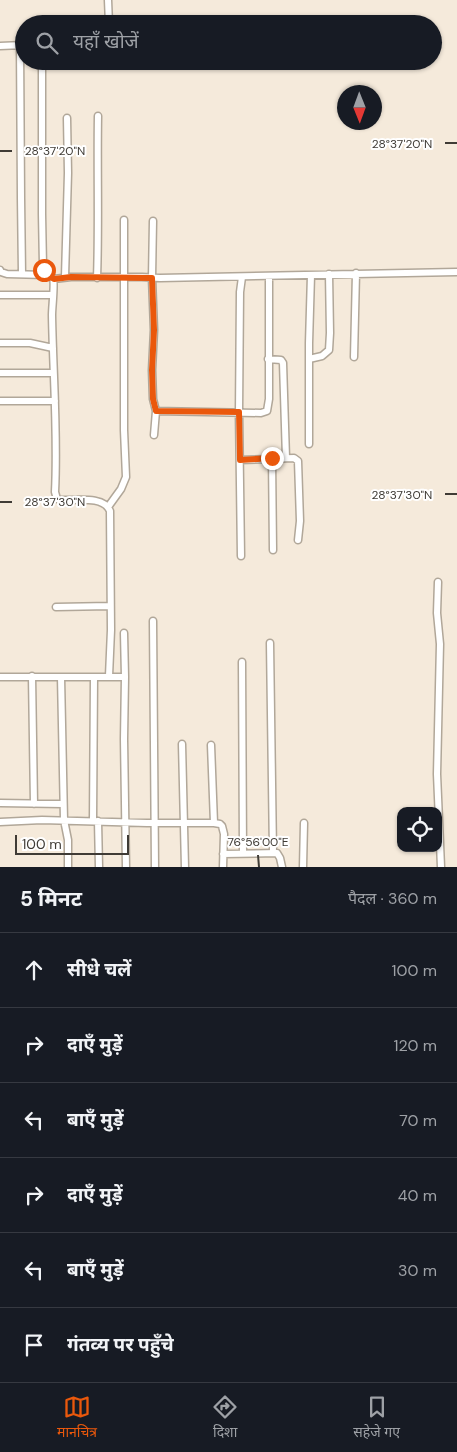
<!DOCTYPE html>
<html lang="hi">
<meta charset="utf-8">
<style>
:root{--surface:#171b24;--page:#242831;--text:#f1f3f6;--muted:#9ea1a6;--line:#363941;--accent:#ea580c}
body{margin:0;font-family:"DM Sans","Noto Sans Devanagari",sans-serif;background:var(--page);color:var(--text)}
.controls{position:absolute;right:15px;bottom:15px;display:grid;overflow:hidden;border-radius:10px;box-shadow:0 1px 4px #0004}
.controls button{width:45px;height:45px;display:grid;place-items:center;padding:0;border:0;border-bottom:1px solid var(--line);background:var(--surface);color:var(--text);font:25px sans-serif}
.compass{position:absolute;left:337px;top:85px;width:45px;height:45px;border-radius:50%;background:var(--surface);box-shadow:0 1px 4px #0004;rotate:179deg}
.scale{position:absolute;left:15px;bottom:12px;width:114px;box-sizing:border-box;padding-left:5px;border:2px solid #3f3b35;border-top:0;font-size:14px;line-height:18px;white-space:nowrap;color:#3f3b35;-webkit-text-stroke:4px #fff;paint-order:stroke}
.stop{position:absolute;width:15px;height:15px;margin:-11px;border:4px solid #ea580c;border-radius:50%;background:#fff}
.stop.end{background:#ea580c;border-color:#fff;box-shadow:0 1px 5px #0008}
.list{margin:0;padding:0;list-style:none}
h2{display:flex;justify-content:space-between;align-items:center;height:65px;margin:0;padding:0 20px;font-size:21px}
h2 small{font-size:16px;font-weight:400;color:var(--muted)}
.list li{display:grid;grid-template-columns:32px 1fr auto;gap:15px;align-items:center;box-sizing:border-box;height:75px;padding:0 20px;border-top:1px solid var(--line)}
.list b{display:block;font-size:19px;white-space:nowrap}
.list em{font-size:16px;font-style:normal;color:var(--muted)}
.icon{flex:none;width:28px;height:28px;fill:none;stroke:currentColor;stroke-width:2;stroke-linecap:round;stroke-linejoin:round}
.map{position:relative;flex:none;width:457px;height:867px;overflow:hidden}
.search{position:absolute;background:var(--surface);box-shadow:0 1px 4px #0004;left:15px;right:15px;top:15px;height:55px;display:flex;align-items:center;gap:12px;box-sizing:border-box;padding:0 18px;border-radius:28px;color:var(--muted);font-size:19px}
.sheet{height:515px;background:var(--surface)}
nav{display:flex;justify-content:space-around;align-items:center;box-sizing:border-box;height:70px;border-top:1px solid var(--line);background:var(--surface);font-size:14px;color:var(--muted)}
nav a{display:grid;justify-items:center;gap:2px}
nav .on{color:var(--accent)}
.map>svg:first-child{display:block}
</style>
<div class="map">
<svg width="457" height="867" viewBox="0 0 457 867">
<rect width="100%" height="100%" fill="#f5eadb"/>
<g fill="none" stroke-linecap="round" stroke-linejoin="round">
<g stroke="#b1a799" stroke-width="9">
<path id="minor" d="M108 0 109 24
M20 45 21 198 22 274
M0 46 23 45
M42 61V214L43 266 46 275
M153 221 152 278 154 330 152 370 153 399 156 411 154 435
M0 270 1 272 7 274 46 275 53 278C55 283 52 307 52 315 53 374 58 433 55 492L57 499 60 500C74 501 104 495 110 511L111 630 109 676
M65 277 68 173 67 118
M97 278C99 224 97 170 98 116
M54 279 71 277H142L160 278 457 272
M0 295H52
M0 343H30L53 348
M354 357 356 273
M268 359 281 360 283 363 286 458
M309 359 322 356 329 350 330 333 329 274
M0 373H53
M0 401H55
M156 411 261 413 267 411 269 399V276
M309 444V343L311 275
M272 458 273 550
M240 460 294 458 298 461 300 521 298 540
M108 507 121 489 126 477 124 430V220
M241 556 239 412 240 292 242 277
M438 582 437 613 440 644 437 774 441 867
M56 607 110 606
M153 621 155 867
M124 633 125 677 124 739 126 867
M270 643 273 853
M242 662 243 853
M32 676 34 804
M0 677H125
M61 677 64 820 68 840V867
M182 744 185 867
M211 745 214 823
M0 803 63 804
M93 821 94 677
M98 821 99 867
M0 822 42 820 147 823H214L220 824 222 826 224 834 223 867
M223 854 277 853 280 858 282 867
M303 867 304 823"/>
</g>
<use href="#minor" stroke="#fff" stroke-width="6"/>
</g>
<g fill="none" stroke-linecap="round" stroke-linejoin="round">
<path stroke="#ea580c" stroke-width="6" d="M44 270 46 274 54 279 71 277 152 278 154 330 152 370 153 399 156 411 239 412 240 460 272 458"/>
</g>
<path fill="none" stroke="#3f3b35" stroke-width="2" d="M445 143H457M0 151H12M445 494H457M0 502H12M258 855 259 867"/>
<g font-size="12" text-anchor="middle" fill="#3f3b35" stroke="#fff" stroke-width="4" stroke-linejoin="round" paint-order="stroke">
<text x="402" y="148">28°37'20"N</text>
<text x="55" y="155">28°37'20"N</text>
<text x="402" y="499">28°37'30"N</text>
<text x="55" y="506">28°37'30"N</text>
<text x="258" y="846">76°56'00"E</text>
</g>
</svg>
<div class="controls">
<button><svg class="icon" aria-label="locate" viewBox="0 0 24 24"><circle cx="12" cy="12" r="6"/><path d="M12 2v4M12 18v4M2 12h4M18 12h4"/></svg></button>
</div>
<svg class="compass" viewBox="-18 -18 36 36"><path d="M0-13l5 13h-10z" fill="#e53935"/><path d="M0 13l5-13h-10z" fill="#9ea1a6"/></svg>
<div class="scale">100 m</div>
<div class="stop" style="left:44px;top:270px"></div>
<div class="stop end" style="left:272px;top:458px"></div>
<div class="search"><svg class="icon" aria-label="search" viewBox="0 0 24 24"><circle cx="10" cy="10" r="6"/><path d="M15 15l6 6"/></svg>यहाँ खोजें</div>
</div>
<section class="sheet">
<h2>5 मिनट<small>पैदल · 360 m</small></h2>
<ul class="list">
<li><svg class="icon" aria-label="ahead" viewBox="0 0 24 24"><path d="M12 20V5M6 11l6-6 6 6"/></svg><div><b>सीधे चलें</b></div><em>100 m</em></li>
<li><svg class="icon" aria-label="right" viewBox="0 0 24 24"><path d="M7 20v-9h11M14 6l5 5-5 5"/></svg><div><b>दाएँ मुड़ें</b></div><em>120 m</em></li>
<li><svg class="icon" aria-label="left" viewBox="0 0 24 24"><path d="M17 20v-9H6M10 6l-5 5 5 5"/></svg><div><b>बाएँ मुड़ें</b></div><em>70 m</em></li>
<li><svg class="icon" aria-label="right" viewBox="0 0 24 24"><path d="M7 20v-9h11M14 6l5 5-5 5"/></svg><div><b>दाएँ मुड़ें</b></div><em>40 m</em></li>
<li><svg class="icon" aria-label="left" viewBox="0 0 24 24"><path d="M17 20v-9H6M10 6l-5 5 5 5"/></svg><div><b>बाएँ मुड़ें</b></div><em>30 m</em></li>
<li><svg class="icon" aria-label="arrive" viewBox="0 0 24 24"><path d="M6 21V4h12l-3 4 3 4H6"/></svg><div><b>गंतव्य पर पहुँचे</b></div></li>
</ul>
</section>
<nav>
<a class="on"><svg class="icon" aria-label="map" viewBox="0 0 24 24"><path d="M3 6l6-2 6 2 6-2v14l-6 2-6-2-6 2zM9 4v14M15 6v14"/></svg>मानचित्र</a>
<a><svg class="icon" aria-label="directions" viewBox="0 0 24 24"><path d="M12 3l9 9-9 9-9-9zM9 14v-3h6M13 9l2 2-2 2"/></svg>दिशा</a>
<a><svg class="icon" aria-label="saved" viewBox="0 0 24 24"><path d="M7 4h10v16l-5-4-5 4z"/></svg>सहेजे गए</a>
</nav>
